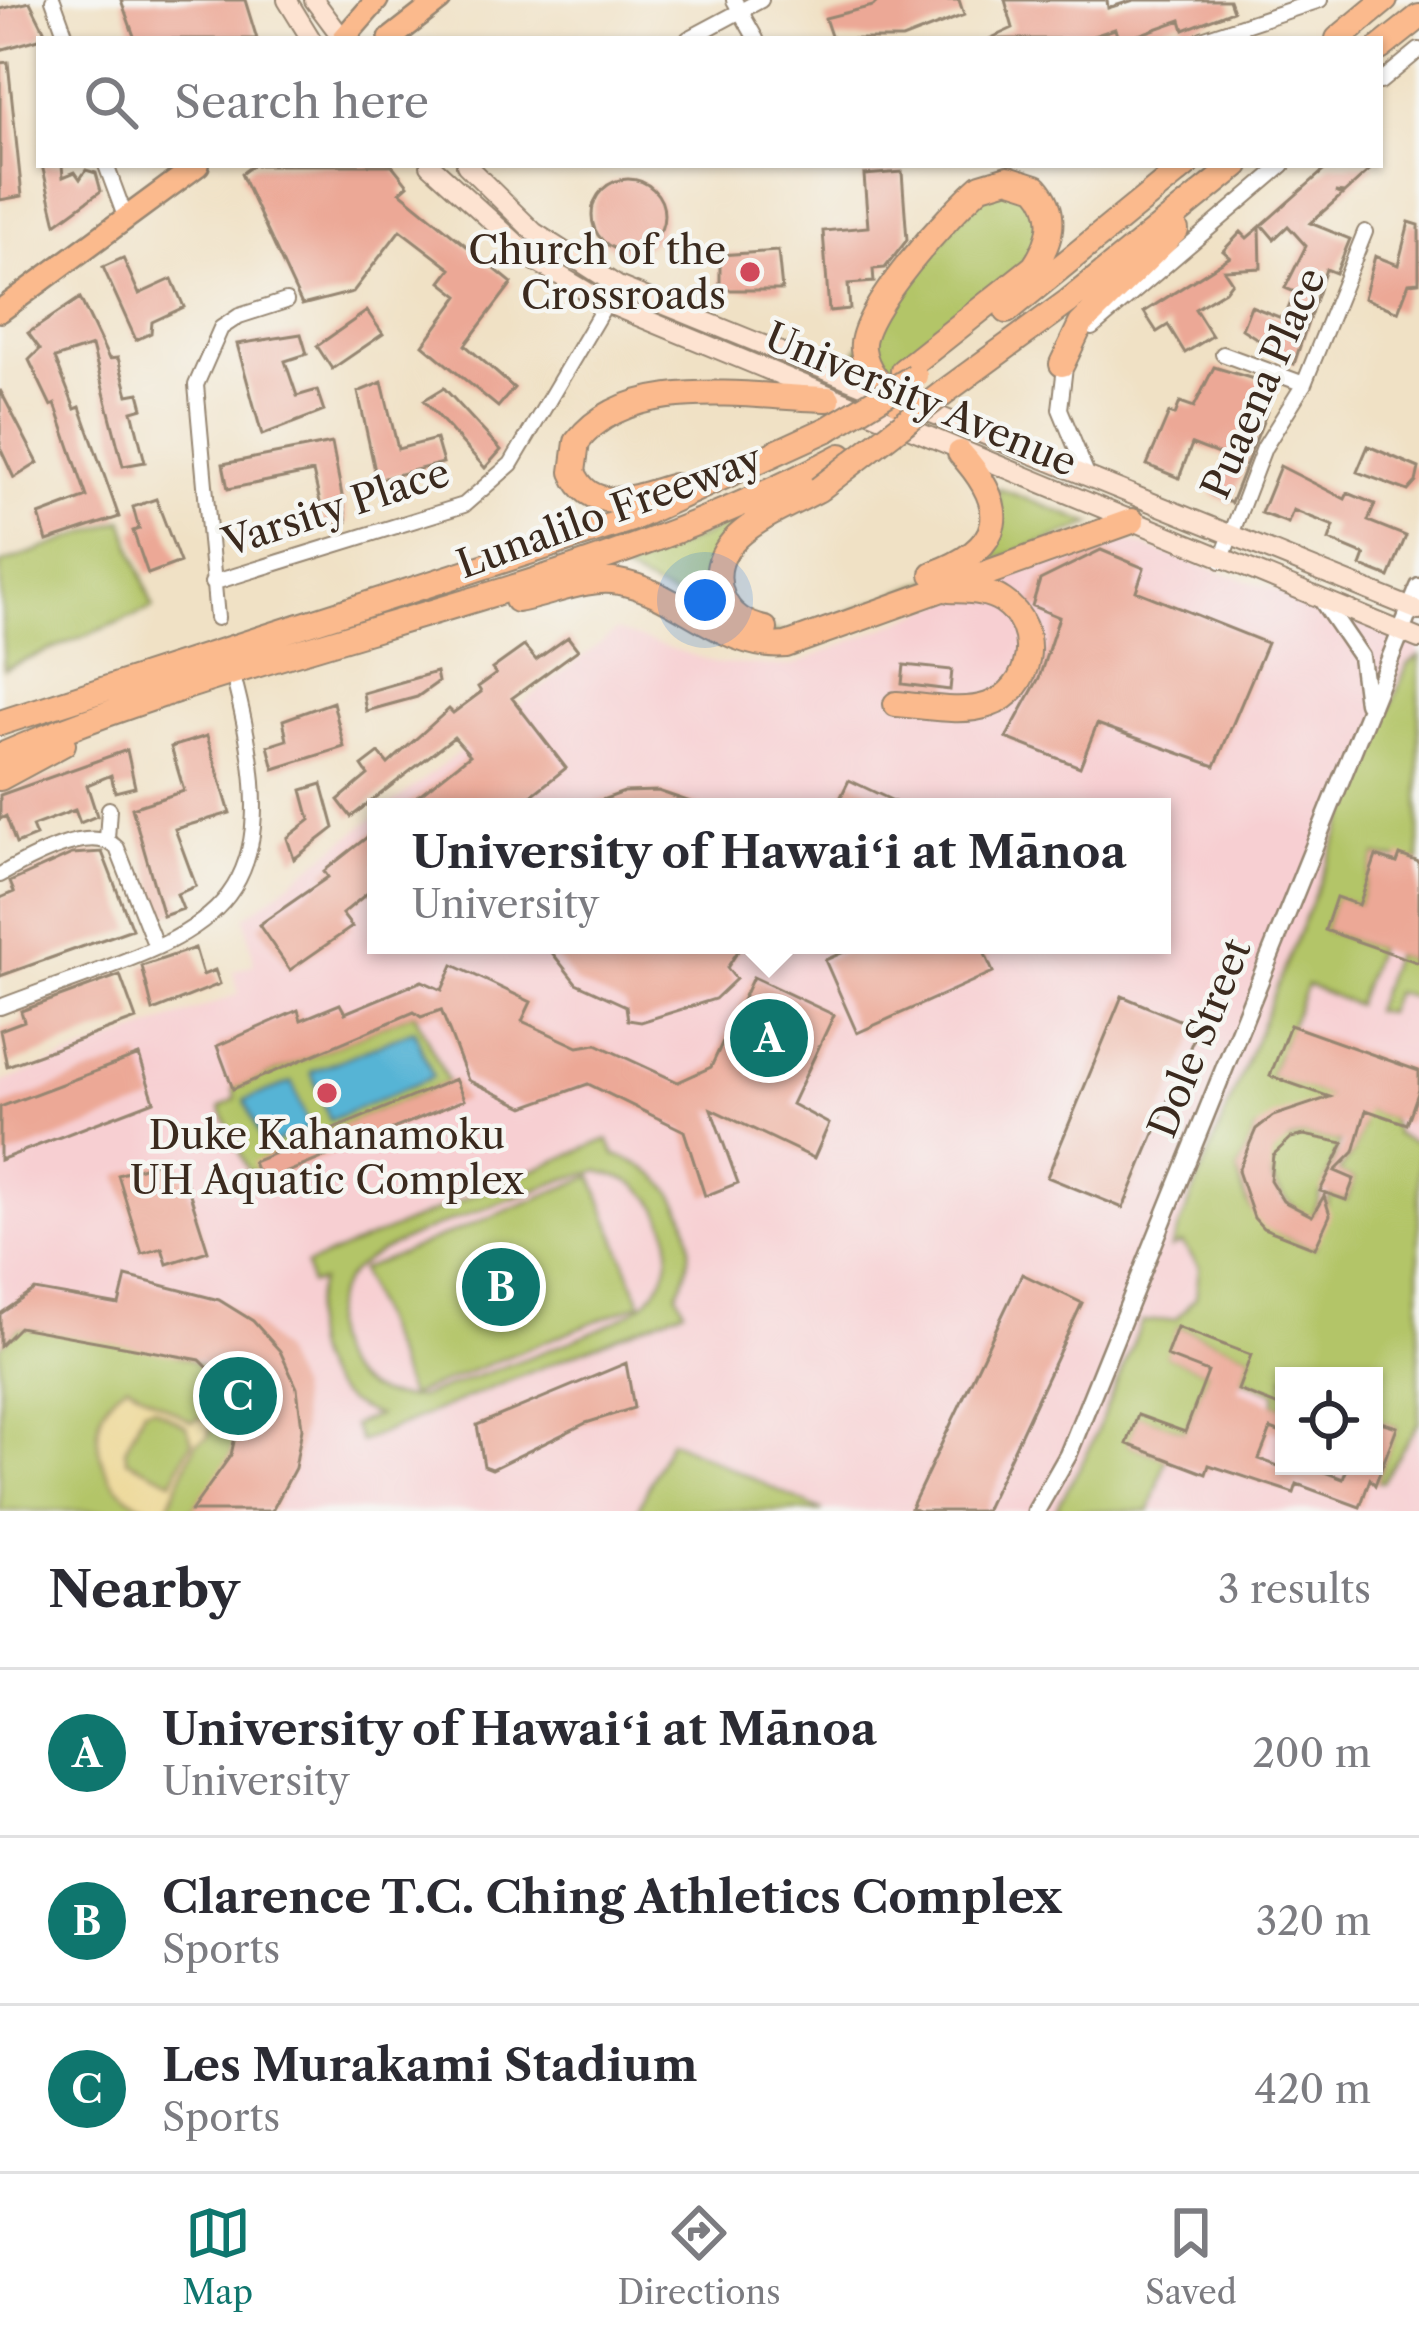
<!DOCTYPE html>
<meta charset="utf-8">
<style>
:root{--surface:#fff;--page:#f7f7f7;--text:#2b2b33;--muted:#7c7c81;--line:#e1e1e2;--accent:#0f766e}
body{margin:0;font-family:"Libre Caslon Text",serif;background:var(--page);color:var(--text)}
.controls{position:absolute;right:36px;bottom:36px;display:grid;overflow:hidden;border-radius:0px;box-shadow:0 3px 9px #0004}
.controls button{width:108px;height:108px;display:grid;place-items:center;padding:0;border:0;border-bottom:3px solid var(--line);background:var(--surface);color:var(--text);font:60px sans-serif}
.you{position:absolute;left:705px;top:600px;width:42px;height:42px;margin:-30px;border:9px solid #fff;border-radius:50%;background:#1a73e8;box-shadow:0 0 0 18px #1a73e833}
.badge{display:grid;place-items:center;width:78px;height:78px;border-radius:50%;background:var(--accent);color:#fff;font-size:39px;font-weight:700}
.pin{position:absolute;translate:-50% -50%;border:6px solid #fff;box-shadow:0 3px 12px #0006}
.popup{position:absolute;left:367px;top:798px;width:804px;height:156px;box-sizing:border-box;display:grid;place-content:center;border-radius:0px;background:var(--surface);filter:drop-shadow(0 3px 9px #0005);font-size:39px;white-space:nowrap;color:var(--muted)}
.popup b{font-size:45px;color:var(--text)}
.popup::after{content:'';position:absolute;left:50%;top:100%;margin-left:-24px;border:24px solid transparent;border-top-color:var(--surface)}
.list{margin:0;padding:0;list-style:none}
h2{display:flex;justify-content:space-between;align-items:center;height:156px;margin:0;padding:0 48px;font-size:51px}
h2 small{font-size:39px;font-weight:400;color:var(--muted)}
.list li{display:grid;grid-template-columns:78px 1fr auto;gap:36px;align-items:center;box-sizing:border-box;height:168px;padding:0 48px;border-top:3px solid var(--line)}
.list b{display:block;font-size:45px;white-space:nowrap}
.list p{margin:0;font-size:39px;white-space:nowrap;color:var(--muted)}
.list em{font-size:39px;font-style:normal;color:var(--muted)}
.icon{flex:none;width:66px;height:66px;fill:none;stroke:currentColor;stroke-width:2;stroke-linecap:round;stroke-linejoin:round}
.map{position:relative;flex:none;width:1419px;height:1511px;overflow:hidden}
.search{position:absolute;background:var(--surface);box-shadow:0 3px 9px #0004;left:36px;right:36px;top:36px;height:132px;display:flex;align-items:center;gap:30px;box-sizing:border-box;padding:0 42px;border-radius:0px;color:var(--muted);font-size:45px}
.sheet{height:660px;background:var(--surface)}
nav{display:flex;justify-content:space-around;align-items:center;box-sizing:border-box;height:168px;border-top:3px solid var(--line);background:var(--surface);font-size:33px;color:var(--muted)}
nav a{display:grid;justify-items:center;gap:6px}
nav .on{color:var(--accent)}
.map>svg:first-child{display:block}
</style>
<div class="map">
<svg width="1419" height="1511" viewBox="0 0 1419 1511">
<rect width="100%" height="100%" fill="#f6f6f2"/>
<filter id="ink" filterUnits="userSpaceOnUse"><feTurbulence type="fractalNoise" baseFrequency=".00833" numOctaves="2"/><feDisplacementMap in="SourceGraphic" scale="24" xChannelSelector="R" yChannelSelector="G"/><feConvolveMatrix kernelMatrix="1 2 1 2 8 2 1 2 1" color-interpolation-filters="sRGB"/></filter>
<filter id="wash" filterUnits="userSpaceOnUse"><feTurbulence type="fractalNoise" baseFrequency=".004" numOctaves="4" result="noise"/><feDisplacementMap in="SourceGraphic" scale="48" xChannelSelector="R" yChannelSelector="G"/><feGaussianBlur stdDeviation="2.7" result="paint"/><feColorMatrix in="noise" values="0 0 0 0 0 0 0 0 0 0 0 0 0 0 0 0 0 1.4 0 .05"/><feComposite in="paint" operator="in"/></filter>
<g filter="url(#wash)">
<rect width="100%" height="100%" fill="#f0e1c5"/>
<path fill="#f7cfd2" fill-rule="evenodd" d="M1110 535 1400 631 1419 587V1511H0V1083L239 994 233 971 254 964 245 917 376 816V945H1162V807H388L616 631 720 664 791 666ZM1284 1376H1374V1466H1284Z"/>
<path fill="#b3c568" stroke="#777843" stroke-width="3" fill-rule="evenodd" d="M1020 185 1042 206 1034 258 878 382 857 350 978 193Z
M998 488 1092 524 781 640 757 637 621 571 797 495C743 530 665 556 743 629L791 634 967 566 993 543 1000 522Z
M123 520 153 608 4 669 0 564Z
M1419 656V862L1376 856 1359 905 1336 898 1325 930 1377 948 1356 1005 1307 985 1270 1075 1390 1118 1396 1135 1419 1144V1422L1382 1482 1376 1481 1397 1427 1374 1420V1376H1284V1408L1274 1404 1276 1393 1242 1379 1251 1355 1178 1327 1167 1356 1208 1372 1185 1432 1138 1416 1128 1444 1166 1459 1150 1511H1055L1088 1452 1142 1322 1176 1319 1196 1297 1199 1267 1182 1243 1171 1248 1407 666ZM1362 1123 1354 1152 1338 1172 1354 1179 1347 1200 1330 1194 1315 1248C1270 1232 1246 1222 1238 1171L1256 1129Z
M1394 954 1419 963V999L1394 991 1386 1013 1373 1011Z
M414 1012 448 1082 264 1158 266 1166 249 1173 220 1108 236 1098 233 1089Z
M1304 1135 1340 1142 1312 1217C1273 1199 1243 1150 1304 1135Z
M608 1139 615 1155C677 1171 709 1236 677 1293L684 1309 360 1442 353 1425 377 1415C317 1400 297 1334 321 1281L310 1284 306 1265ZM598 1171C628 1177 650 1189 663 1218 676 1246 668 1281 644 1303 612 1332 470 1377 421 1397 395 1400 364 1394 346 1371 320 1339 329 1288 361 1264 403 1233 513 1200 566 1179Z
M592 1176 641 1303 409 1396 360 1270Z
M19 1327C84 1338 275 1340 233 1450 225 1472 205 1492 191 1511H0V1347Z
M670 1440 823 1511H637Z"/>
<path fill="#eeda9e" stroke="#94825e" stroke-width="3" fill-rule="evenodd" d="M127 1384 192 1422 202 1417 212 1423 208 1437 196 1443 167 1509C103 1511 70 1417 127 1384ZM153 1407 186 1426 192 1441 172 1481 127 1460 125 1450 144 1409Z"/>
<path fill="#56b4d5" stroke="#486f7a" stroke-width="3" d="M414 1030 433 1077 330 1120 311 1072Z
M292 1082 310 1128 264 1147 245 1100Z"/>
<g id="blocks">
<path fill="#eca896" d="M121 0H245L257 39H135Z
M879 0H959L964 15 902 39H832L825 18 873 6Z
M1005 0H1107L1108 8 1134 0H1229L1233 11 1184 30 1181 20 1127 39H1118L1115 29 1084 39H989L1013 28Z
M30 2 44 30 39 39 0 50V9Z
M8 62 22 196 0 200V63Z
M42 165H62L63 177 75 172 80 179 86 170 96 173 101 191 56 224Z
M253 165H392L408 185 400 192 512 283 465 345 514 388 498 407 423 345 459 296 441 282 451 269 400 230 353 292 302 305 241 174Z
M1330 165H1375L1344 193 1335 192 1342 195 1310 223 1350 239 1336 273 1326 269 1294 364 1271 355 1273 349 1242 329 1251 306 1284 319 1295 292 1285 288 1306 246 1288 226 1274 239 1262 225Z
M902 172 907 240 885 268 873 269 874 282 848 284 850 309 829 311 823 231 868 227 864 175Z
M592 215a36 36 0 1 1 72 0a36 36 0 1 1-72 0Z
M1409 222 1419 225V282L1409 283 1398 312 1364 298 1375 256 1398 265Z
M1260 227 1261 268 1224 270 1232 282 1225 291 1195 309 1212 336 1185 353 1168 325 1157 332 1144 312 1230 257 1223 251 1241 232 1247 238Z
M778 251 782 290H720V255Z
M123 258 139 294 172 279 184 307 152 322 151 333 136 340 103 267Z
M80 298 109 359 118 358 128 395 139 393 143 408 132 411 145 462 123 466 92 346 55 358 75 409 80 407 119 517 47 541 39 515 87 497 55 404 51 406 29 360 40 349 28 333Z
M367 311 383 334 332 369 317 346Z
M301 334 307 354 285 361 297 396 317 390 324 411 262 435 237 344Z
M1214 367 1277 386 1231 503 1212 495 1226 457 1192 444 1179 478 1147 465 1169 413 1175 415 1180 402 1194 407Z
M382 382 398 449 436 439 443 463 377 480 358 392Z
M444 388 501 450 485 468 424 400Z
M0 390 38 463 14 478 0 448Z
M332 443 347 522 326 528 313 472 228 489 223 464Z
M1368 446 1419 468 1416 482 1408 491 1357 472Z
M1280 466 1345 499 1348 493 1375 504 1368 521 1406 536 1389 577 1361 566 1365 555 1329 540 1334 526 1293 510 1288 523 1261 513Z
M156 499 180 562 148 574 133 531 139 529 133 507Z
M1101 550 1144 568 1136 591 1267 643 1215 766 1097 724 1080 767 1006 738 1039 678 1059 617 1032 606 1040 580Z
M568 637 578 650 512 698 566 768 517 807H404L470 755 454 737 351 817 338 800 368 775 362 766 379 753 388 764 449 709 453 713 481 692 478 687 496 674 492 669 524 646 536 660Z
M904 665 952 670 950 690 902 684Z
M436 672 438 682 417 697 366 711 363 693Z
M333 702 344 747 274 769 268 746 287 740 283 720Z
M207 736 230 813 175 829 196 886 177 894 183 909 163 916 132 808 184 791 171 747Z
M127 750 135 787 115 792 111 775 87 785 97 816 80 823 75 810 32 826 36 836 16 844 6 816 0 819V795Z
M849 780 906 807H836Z
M322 784 334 828 294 859 287 838 310 820 302 790Z
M658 791 705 807H583L624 792Z
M376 830V886L342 914 352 927 290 970 259 925 328 877 324 871Z
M102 852 132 929 0 976V898L14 892 10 882 72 854Z
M1400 855 1419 862V963L1325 930 1336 897 1359 905 1376 856 1397 863Z
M546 945H742L727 968 736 979 715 999 641 1022 628 1020 626 1006 576 983Z
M860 945H981L993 972 857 1033 825 960Z
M195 948 203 975 215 970 220 984 153 1011 142 966Z
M453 965 531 1002 522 1021 578 1047 596 1044 678 1082 711 1067 753 977 834 1015 792 1104 829 1124 814 1158 711 1109 738 1183 705 1196 684 1131 588 1084 524 1107 468 1080 441 1010 421 1017 414 1012 233 1089 217 1046 298 1010 301 1020 340 1004 345 1013 422 981 442 990Z
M120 975 136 1019 7 1066 0 1030 24 1021 21 1011Z
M1122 996 1198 1028 1123 1208 1047 1177Z
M1290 1025 1419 1071V1090L1407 1124 1366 1110 1354 1152 1335 1171 1354 1179 1346 1200 1320 1191 1344 1143 1304 1135 1291 1138 1273 1155 1270 1180 1283 1201 1312 1216 1324 1196 1330 1215 1315 1248 1263 1228 1254 1218 1238 1171 1256 1129 1273 1116 1330 1097 1270 1076Z
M139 1055 154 1101 0 1160V1107Z
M455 1079 464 1100 261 1183 253 1162Z
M178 1156 208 1251 167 1264 162 1248 142 1254 118 1175Z
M1022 1274 1082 1303 985 1511H918L911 1508Z
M126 1276 219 1300 253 1321 280 1351 297 1388 302 1428 295 1468 272 1511H191L231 1455 238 1423 231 1391 200 1360 19 1327 0 1346V1314L35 1290 119 1305Z
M1177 1327 1251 1355 1238 1390 1284 1408V1434L1271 1429 1259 1459 1278 1466H1309L1343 1479 1348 1466H1374V1420L1397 1427 1375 1485 1370 1479 1360 1507 1297 1484 1294 1493 1209 1465 1206 1474 1127 1444 1138 1415 1185 1432 1208 1372 1166 1356Z
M626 1363 634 1408 586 1423 492 1469 484 1466 477 1425Z"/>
</g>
</g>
<g filter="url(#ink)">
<use href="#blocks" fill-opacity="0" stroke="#968672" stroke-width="3"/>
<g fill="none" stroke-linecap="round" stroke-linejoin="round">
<g stroke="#968672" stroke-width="18">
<path id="minor" d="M53 0 67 39
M734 0 756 39
M688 39 761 0
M1202 39 1320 0
M1380 82 1419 50
M106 165 126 219
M1092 328 1283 165
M1223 354 1304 384
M1066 358 1060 409 1088 477
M1221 561 1264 448 1304 384 1365 232
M212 583 464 505 511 464 611 295
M217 618 196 385 221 328 239 316 286 301
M107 839 109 809
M0 875C26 860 92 823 117 848L156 947
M0 1007C195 932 298 932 236 687"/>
</g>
<g stroke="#968672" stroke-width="21">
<path id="tertiary" d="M1324 603 1361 657 1367 703
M1036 1511 1068 1455 1419 587"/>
</g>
<g stroke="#968672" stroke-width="22">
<path id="secondary" d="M287 0 311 39
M314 0 343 39
M430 165 537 262 606 303 1419 639
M466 165 534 232 618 286 1419 611"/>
</g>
<g stroke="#968672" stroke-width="26">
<path id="primary" d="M343 39 377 0
M390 39 440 0
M0 311 198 165"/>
</g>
<g stroke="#968672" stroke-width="28">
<path id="motorway" d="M1338 39 1385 0
M1380 48 1419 17
M1007 311 1186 165
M1062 364 1081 324 1176 230
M943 393 1069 301 1237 165
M899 402C883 387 866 373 863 349 858 313 952 211 981 186L1008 178 1036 187C1059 213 1052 240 1034 267L903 371
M674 486C639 496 592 517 573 472L577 442C630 372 753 398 828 399
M933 574C1006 547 1010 508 960 453
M517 600C549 595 587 576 619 582 678 592 725 651 786 645L1132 521
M765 629C746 625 729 615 722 596 701 536 778 512 819 489
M896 704C924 706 962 714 988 705 1033 690 1043 628 1003 601 987 590 968 591 949 590
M0 723 631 519 828 429
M0 756C275 638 573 598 841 456
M0 778 63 744"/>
</g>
<use href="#minor" stroke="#fff" stroke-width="14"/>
<use href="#tertiary" stroke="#fff" stroke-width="16"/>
<use href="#secondary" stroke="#fde3d1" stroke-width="18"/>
<use href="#primary" stroke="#fbba8d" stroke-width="21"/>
<use href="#motorway" stroke="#fbba8d" stroke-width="24"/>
<g stroke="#968672" stroke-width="28" stroke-linecap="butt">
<path id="motorway-bridge" d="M828 429 915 376
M819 489 943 393"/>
</g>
<use href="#motorway-bridge" stroke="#fbba8d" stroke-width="24"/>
</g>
</g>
<g fill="#d1495b" stroke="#f6f6f2" stroke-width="4.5">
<circle cx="750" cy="272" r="12"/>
<circle cx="327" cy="1093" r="12"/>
</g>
<g text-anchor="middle" stroke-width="9" stroke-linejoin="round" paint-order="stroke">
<g font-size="39" fill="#3b2a1e" stroke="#f6f6f2" text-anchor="end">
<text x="726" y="264">Church of the<tspan x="726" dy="45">Crossroads</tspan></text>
<text x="327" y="1149" text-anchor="middle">Duke Kahanamoku<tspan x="327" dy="45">UH Aquatic Complex</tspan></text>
</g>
<g font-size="39" fill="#3b2a1e" stroke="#f6f6f2">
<text transform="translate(1263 383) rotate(-66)" y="14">Puaena Place</text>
<text transform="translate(921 399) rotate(23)" y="14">University Avenue</text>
<text transform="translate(336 507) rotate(-18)" y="14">Varsity Place</text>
<text transform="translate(609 511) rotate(-20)" y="14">Lunalilo Freeway</text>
<text transform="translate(1199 1038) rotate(-68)" y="14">Dole Street</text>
</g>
</g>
</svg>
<div class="controls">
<button><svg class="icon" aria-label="locate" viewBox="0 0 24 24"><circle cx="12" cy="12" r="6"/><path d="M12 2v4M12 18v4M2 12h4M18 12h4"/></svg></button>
</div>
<div class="you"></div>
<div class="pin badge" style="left:769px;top:1038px">A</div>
<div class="popup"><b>University of Hawaiʻi at Mānoa</b>University</div>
<div class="pin badge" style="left:501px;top:1287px">B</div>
<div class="pin badge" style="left:238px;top:1396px">C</div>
<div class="search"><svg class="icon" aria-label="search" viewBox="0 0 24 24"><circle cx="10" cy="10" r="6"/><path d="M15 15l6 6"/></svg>Search here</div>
</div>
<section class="sheet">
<h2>Nearby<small>3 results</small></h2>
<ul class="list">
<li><span class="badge">A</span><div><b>University of Hawaiʻi at Mānoa</b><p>University</p></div><em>200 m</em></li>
<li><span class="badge">B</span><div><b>Clarence T.C. Ching Athletics Complex</b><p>Sports</p></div><em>320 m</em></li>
<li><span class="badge">C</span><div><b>Les Murakami Stadium</b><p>Sports</p></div><em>420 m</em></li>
</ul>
</section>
<nav>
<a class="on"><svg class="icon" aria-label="map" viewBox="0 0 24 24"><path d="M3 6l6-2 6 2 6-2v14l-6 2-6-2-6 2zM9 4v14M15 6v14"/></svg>Map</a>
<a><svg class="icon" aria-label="directions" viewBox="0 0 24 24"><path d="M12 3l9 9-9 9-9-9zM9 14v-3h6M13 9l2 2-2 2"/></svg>Directions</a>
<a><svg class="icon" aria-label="saved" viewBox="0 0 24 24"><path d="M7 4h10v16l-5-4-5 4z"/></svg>Saved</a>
</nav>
